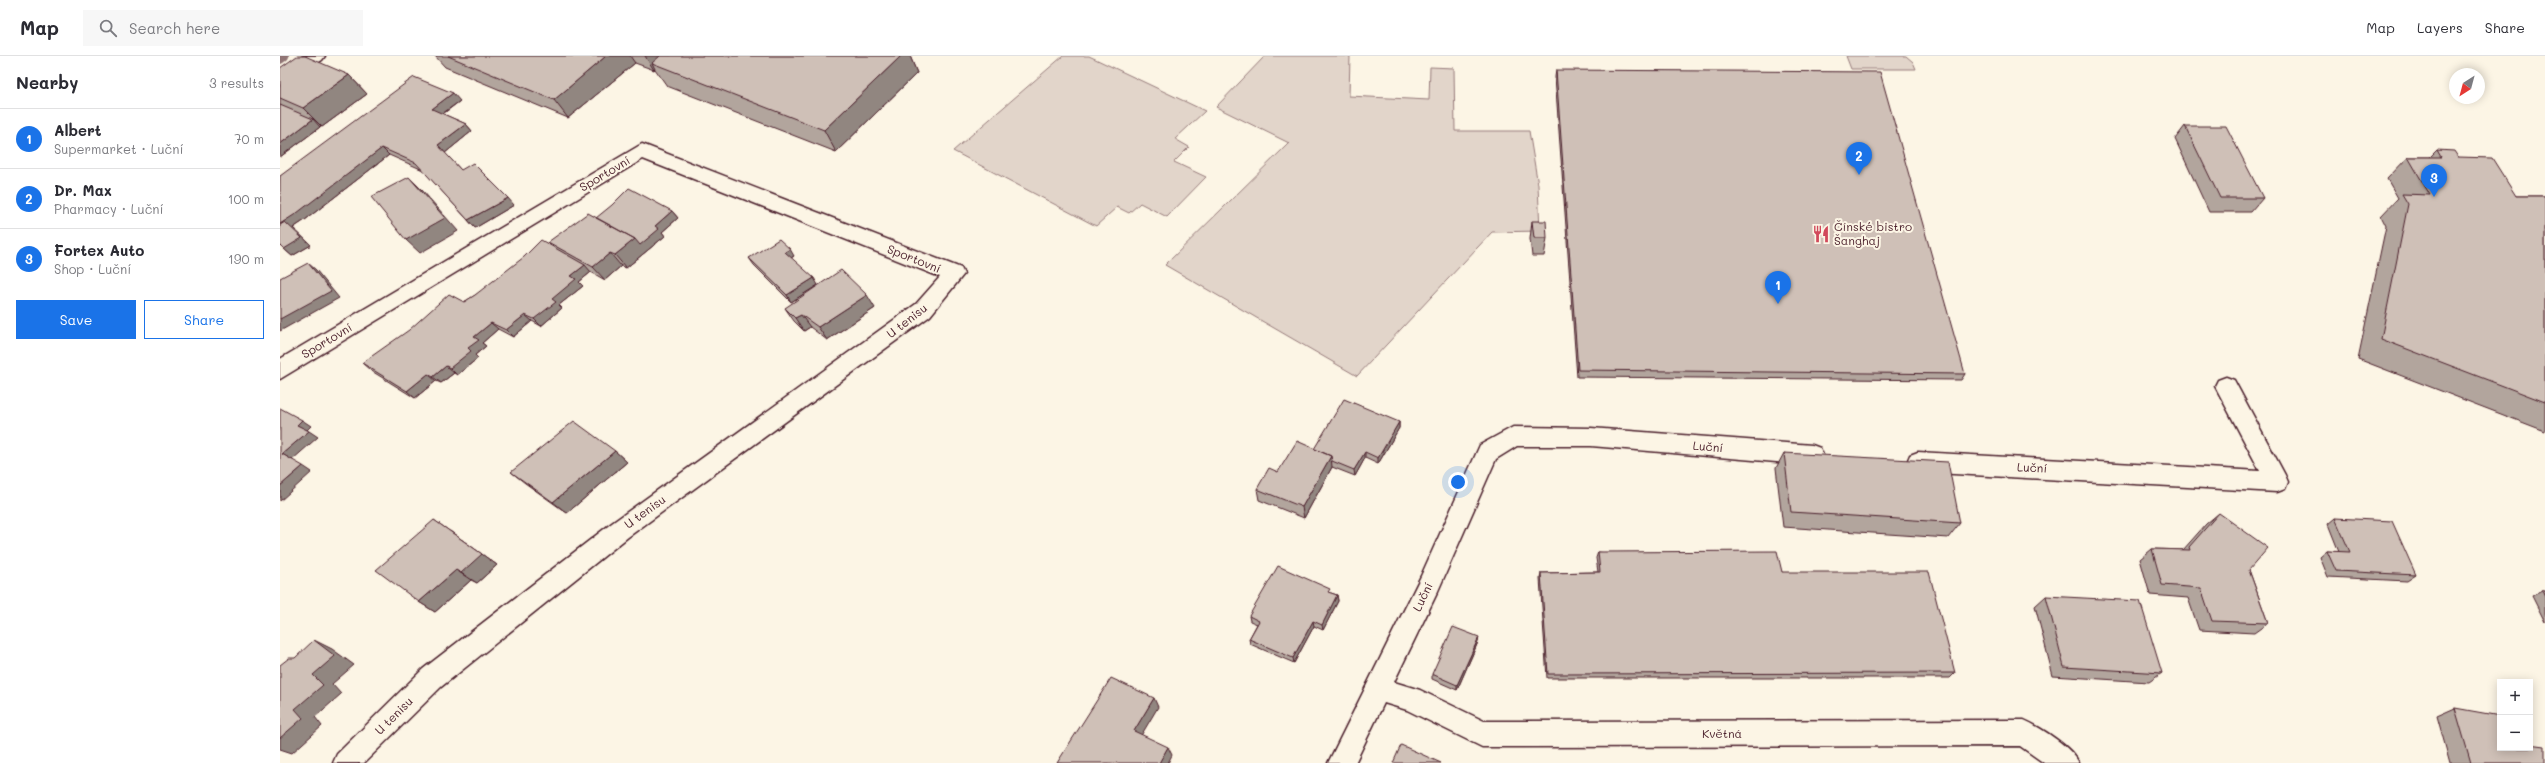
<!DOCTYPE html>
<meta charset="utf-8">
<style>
:root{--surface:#fff;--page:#f7f7f7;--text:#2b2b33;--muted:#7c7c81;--line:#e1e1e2;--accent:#1a73e8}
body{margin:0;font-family:Mali,sans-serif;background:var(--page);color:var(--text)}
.controls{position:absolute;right:12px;bottom:12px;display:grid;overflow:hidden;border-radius:0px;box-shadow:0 2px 10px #0003}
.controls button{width:36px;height:36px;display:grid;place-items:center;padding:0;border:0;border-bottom:1px solid var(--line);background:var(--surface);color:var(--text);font:20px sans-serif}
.compass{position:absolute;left:2169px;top:12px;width:36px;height:36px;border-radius:50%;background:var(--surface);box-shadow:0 2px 10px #0003;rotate:216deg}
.you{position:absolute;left:1178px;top:426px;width:14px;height:14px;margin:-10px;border:3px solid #fff;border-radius:50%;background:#1a73e8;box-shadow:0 0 0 6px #1a73e833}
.badge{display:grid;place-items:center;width:26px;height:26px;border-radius:50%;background:var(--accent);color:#fff;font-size:13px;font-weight:700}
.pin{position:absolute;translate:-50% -33px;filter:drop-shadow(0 1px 2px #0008)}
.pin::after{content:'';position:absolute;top:21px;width:14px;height:12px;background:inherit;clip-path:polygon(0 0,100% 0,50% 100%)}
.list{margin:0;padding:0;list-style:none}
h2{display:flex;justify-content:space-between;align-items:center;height:52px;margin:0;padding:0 16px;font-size:17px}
h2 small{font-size:13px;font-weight:400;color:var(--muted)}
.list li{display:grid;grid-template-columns:26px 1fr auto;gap:12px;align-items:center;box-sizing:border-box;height:60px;padding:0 16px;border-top:1px solid var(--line)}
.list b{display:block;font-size:15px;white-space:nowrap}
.list p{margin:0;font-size:13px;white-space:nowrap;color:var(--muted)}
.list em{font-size:13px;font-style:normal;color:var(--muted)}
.actions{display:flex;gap:8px;padding:12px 16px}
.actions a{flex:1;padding:9px 0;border:1px solid var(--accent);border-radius:0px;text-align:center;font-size:14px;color:var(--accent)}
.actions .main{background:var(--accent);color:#fff}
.icon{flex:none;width:22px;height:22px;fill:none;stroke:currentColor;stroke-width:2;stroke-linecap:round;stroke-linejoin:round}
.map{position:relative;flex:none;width:2265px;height:707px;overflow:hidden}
header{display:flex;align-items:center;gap:24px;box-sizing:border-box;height:56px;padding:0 20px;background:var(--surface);border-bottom:1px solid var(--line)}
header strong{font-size:19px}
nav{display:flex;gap:22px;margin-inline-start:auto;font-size:14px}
.search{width:280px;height:36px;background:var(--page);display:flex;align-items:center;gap:10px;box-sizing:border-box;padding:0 14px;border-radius:0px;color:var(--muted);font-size:15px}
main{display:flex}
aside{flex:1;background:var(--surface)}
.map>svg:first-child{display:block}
</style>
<header>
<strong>Map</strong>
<div class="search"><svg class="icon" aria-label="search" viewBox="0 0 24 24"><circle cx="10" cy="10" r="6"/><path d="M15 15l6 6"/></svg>Search here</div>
<nav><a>Map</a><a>Layers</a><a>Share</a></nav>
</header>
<main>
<aside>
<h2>Nearby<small>3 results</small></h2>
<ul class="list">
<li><span class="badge">1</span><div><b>Albert</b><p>Supermarket · Luční</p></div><em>70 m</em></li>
<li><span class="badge">2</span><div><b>Dr. Max</b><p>Pharmacy · Luční</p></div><em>100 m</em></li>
<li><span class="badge">3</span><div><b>Fortex Auto</b><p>Shop · Luční</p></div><em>190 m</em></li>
</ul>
<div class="actions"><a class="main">Save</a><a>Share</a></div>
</aside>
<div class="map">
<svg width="2265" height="707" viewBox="0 0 2265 707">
<rect width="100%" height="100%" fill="#fcf5e5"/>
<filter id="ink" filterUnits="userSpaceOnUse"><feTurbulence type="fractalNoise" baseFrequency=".025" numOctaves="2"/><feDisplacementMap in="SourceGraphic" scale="8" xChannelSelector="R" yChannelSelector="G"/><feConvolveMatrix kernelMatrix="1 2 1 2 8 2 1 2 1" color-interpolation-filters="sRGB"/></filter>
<g filter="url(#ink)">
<path fill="#e2d5ca" stroke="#967a7a" d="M783 0H809L925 55 895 83 909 91 894 106 926 121 887 161 860 147 849 157 837 151 816 170 673 95Z
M985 0H1070L1069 40 1149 44 1150 11 1174 12 1175 75H1249L1258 129 1260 175 1212 176 1077 320 885 209 1009 87 936 51Z
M1566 0H1626L1633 6 1636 13H1571Z"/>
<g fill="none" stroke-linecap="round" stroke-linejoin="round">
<path stroke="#917474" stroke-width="10" d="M0 3 4 0"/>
<g stroke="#4a1f2b" stroke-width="3">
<path id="minor" d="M23 0H45L42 4 6 28 0 30V15Z
M362 88 681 212 684 218 650 260 348 481 161 631 84 707H53L57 698 143 613 332 467 636 248 660 221 363 103 0 323V303Z
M1946 321 1954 324 2005 419 2008 426 2005 433 1997 436 1638 416 1630 413 1627 406 1630 399 1638 396 1980 415 1935 330 1938 324Z
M1233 371 1311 372 1532 389 1540 392 1543 399 1540 406 1532 409 1311 390H1237L1216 403 1158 535 1114 626 1140 634 1204 665 1744 664C1760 671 1792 691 1799 707H1764L1740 690 1202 691 1127 654 1104 647 1075 707H1048L1141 520 1200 389Z"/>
</g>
<use href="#minor" fill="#fcf5e5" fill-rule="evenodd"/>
</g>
<path fill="#b2a59d" stroke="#4a1f2b" d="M155 0H630L637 17 556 96 387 30 375 13 374 14 355 7 288 62 165 11Z
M0 12 69 19 87 38 42 71 40 70V71L0 101Z
M1276 14 1685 318 1681 324 1297 321 1275 21Z
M180 45 163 58 186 68 192 75 165 97 181 114 234 149 195 172 143 114 109 99 25 164 13 172 31 189 12 200 4 193 0 120Z
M1905 70 1983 142 1971 156H1929L1895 83Z
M2157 94 2178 101 2236 140H2265V375L2078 303 2106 170 2101 160 2118 142 2107 123 2128 101H2150Z
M392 155 398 162 382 176 385 180 346 212 341 210 325 224 311 216 299 226 303 230 279 249 282 252 261 270 252 265 233 281 218 273 202 287 206 290 195 299 198 302 177 319 174 317 161 327 156 325 135 342 90 314 82 307 274 192 268 186 316 162Z
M1252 165 1267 182 1264 200H1252L1250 183Z
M514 200 511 202 538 229 511 246 474 209 469 202Z
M505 252H595L547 284 530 271 524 275 514 265Z
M1119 366V372L1098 408 1085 402 1075 420 1052 411 1024 462 979 444 977 433 998 416 1034 393Z
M335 395 347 406 287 457 245 427 231 416Z
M1504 397 1680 467 1668 482 1503 471 1496 412Z
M1939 457 1969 514 1988 567 1974 577 1919 574 1908 542 1870 539 1860 503 1872 493 1903 494 1926 468Z
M2055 462 2136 519 2127 525 2048 521 2040 501 2047 495 2059 496 2048 468Z
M154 464 217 509 197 527 191 524 155 556 139 546Z
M1318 496 1502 516 1675 617 1670 622H1267L1260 523 1261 517 1318 516 1316 502Z
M2262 535H2265V566L2252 540Z
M1051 537 1057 539 1058 545 1043 574 1034 570 1014 607 970 588 969 583 977 568 970 565 969 560Z
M1766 540 1882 617 1869 626 1773 620 1755 550Z
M1199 581 1198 586 1177 634 1152 623V618Z
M2175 652 2220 692 2265 707H2170L2157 660Z"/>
<path fill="#918680" stroke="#4a1f2b" d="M326 0H350L355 7 288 62 274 44Z
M365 0H391L372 7 375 13 374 14Z
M621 0H630L637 17 556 96 544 74Z
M69 19 87 38 42 71 23 52Z
M173 37 180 45 159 60 152 53Z
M33 63 40 71 0 101V88Z
M186 68 192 75 165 97 158 89Z
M102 92 109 99 25 164 13 172 31 189 12 200 4 193 0 180V168Z
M129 121 142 134 178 175 140 197 126 184Z
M228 142 234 149 195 172 188 164Z
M392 155 398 162 382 176 385 180 346 212 335 199 355 183 375 170Z
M510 193 514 200 509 203 505 196Z
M330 197 341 210 325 224 313 211Z
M28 207 36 214 59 242 0 275V263Z
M305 209 311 216 299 226 303 230 279 249 282 252 261 270 254 263 291 220Z
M534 222 538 229 511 246 507 239Z
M587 239 595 252 547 284 538 271Z
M245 259 252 265 233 281 226 274Z
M521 259 530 271 524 275 515 262Z
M211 267 218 273 202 287 206 290 195 299 198 302 177 319 170 312 188 292 194 281Z
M166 310 174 317 161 327 153 321Z
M148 318 156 325 135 342 127 335Z
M22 364 31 370 26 375 17 369Z
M1119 366V372L1098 408V402Z
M29 375 38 381 12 404 2 398Z
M335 395 347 406 287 457 273 446Z
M1085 396V402L1075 420 1074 414Z
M1051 400 1052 411 1024 462 1022 451Z
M23 410 32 416 0 445V430Z
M170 475 217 509 197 527 181 517Z
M176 514 191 524 155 556 139 546Z
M1057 539 1058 545 1043 574 1042 569Z
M1033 565 1034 570 1014 607 1013 602Z
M1199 581 1198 586 1177 634V629Z
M34 584 52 593 74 609 52 628 61 638 35 661 42 670 12 697 0 693V682L33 619Z
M874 642 878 651 859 683 854 675Z
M888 691 892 699 888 707H879Z"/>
<path fill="#cfc0b7" stroke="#4a1f2b" d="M17 0H25L69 19 23 52 0 42V12Z
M168 0H326L274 44Z
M380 0H621L544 74 372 7Z
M1276 14 1600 16 1685 318 1298 314Z
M134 21 173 37 152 53 186 68 158 89 181 114 193 107 228 142 188 164 136 107 102 92 17 157 0 168V120Z
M0 49 33 63 0 88Z
M1905 70H1946L1983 142H1940Z
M2157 94 2174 95 2178 101 2212 102 2236 140H2265V346L2101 283 2128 148 2122 138 2150 139 2128 101H2161Z
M129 121 165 162 126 184 91 141Z
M349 132 392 155 375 170 379 173 360 189 355 183 316 162 332 149Z
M308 157 355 183 335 199 330 197 313 211 268 186Z
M1252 165H1266L1267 182H1254Z
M5 166 22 182 4 193 0 189V169Z
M499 183 510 193 505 196 534 222 507 239 469 202Z
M261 184 305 209 291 220 296 223 272 243 276 246 254 263 245 259 226 274 211 267 194 281 199 284 188 292 191 295 170 312 166 310 153 321 148 318 127 335 82 307 129 274 169 238 184 246 195 239 244 201Z
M28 207 51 235 0 263V222Z
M561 214 587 239 538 271 521 259 515 262 505 252Z
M1064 343 1119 366 1098 402 1085 396 1074 414 1052 405 1051 400 1034 393Z
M0 352 22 364 17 369 29 375 2 398 23 410 0 430Z
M294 365 335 395 273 446 231 416Z
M1017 385 1051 400 1022 451 977 433 989 412 998 416Z
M1504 397 1668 406 1680 467 1511 456Z
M1939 457 1988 492 1969 514 1988 567 1932 565 1921 532 1882 529 1872 493 1910 494 1909 491Z
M2055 462 2112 465 2136 519 2056 515 2047 495 2070 496Z
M154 464 202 498 181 517 176 514 139 546 96 514Z
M1497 495 1502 516H1649L1675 617 1268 618 1261 517 1320 516 1318 496Z
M998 510 1050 533 1048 536 1057 539 1042 569 1033 565 1013 602 969 583 979 565 969 560Z
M2262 535H2265V541Z
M1766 540 1860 545 1882 617 1784 611Z
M1173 571 1199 581 1177 629 1152 618Z
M34 584 55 600 33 619 43 629 15 653 23 662 0 682V609L9 602H15Z
M831 622 874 642 854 675 888 691 879 707H777Z
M2175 652 2220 660V692H2250V688L2265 690V707H2191Z
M1121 689 1161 707H1113Z"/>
</g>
<defs>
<g id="restaurant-bare" transform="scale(1.38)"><path d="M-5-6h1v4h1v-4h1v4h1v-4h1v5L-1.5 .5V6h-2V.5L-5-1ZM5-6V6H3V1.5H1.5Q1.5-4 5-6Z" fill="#d1495b" stroke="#fcf5e5" stroke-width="2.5" paint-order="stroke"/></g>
</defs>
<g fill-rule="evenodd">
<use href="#restaurant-bare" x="1541" y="178"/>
</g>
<g text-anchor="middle" stroke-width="4" stroke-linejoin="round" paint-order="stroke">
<g font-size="12" fill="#4a1f2b" stroke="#fcf5e5">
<text transform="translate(325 118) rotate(-31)" y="4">Sportovní</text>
<text transform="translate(634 203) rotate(22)" y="4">Sportovní</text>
<text transform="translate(627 265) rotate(-38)" y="4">U tenisu</text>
<text transform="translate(47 285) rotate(-31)" y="4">Sportovní</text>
<text transform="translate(1428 391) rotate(5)" y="4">Luční</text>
<text transform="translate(1752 412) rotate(3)" y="4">Luční</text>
<text transform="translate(365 456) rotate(-36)" y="4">U tenisu</text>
<text transform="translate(1143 541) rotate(-64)" y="4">Luční</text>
<text transform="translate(114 660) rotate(-45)" y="4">U tenisu</text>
<text x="1442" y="682">Květná</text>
</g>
<g font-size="12" fill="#4a1f2b" stroke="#fcf5e5" text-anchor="start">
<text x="1554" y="175">Čínské bistro<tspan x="1554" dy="14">Šanghaj</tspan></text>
</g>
</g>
</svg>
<div class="controls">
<button>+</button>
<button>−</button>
</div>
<svg class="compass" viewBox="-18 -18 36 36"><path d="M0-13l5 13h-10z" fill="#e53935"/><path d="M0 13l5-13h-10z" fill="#7c7c81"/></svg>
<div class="you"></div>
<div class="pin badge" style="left:1498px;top:248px">1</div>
<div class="pin badge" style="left:1579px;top:119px">2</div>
<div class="pin badge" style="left:2154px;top:141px">3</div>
</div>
</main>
